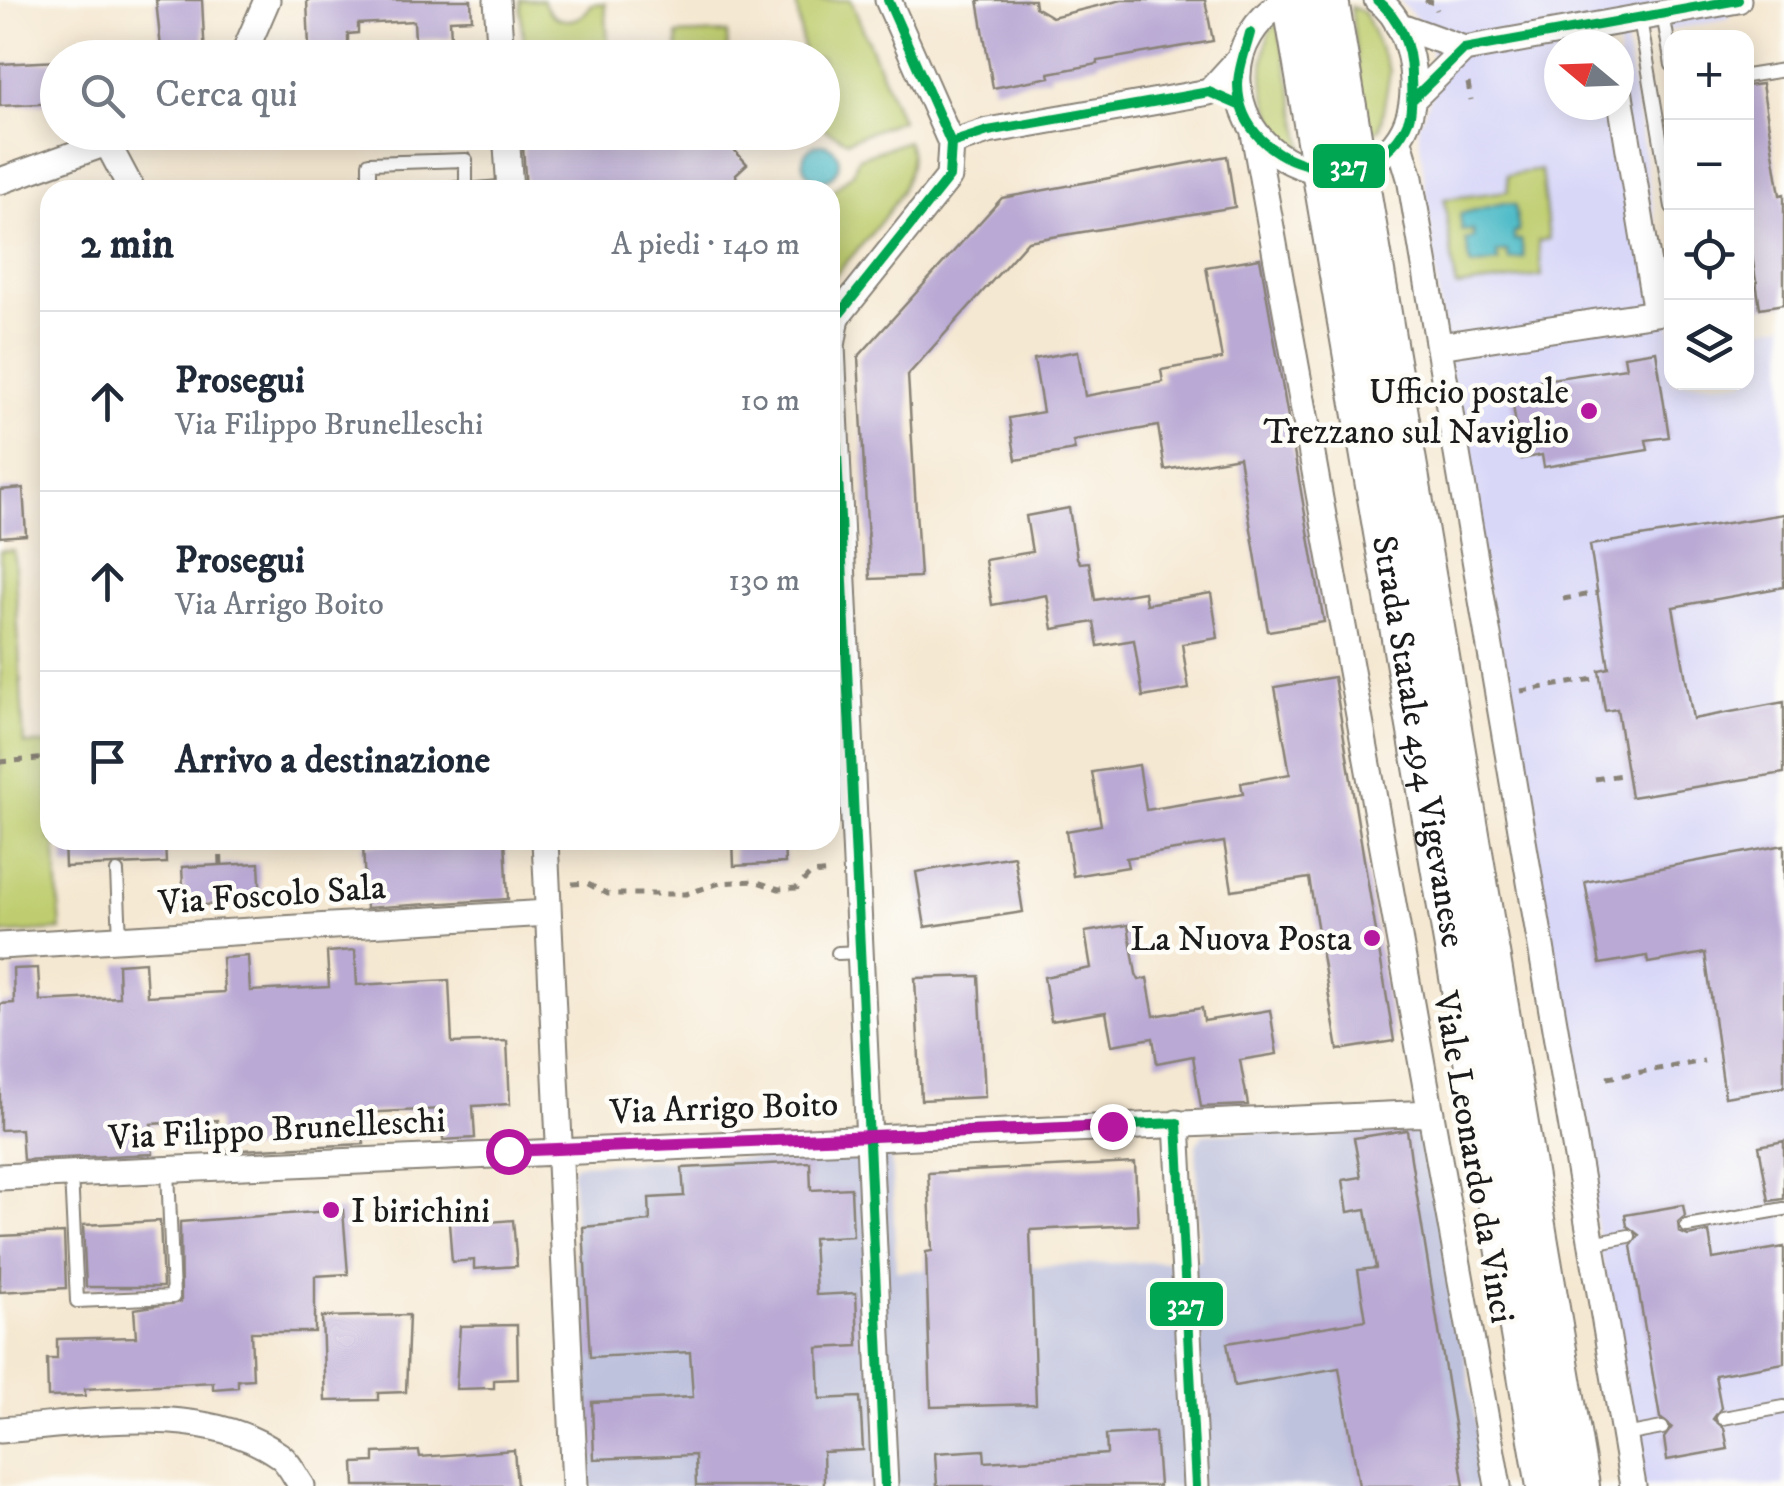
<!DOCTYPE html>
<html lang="it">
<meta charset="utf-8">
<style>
:root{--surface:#fff;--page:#f6f6f7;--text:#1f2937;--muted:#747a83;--line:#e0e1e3}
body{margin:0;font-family:"IM FELL DW Pica",serif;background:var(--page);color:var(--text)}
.controls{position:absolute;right:30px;top:30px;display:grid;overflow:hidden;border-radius:20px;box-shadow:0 5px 25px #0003}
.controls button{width:90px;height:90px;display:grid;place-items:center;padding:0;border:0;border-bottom:2px solid var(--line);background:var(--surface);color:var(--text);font:50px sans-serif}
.compass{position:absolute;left:1544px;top:30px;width:90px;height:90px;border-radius:50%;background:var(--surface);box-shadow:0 5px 25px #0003;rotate:289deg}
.stop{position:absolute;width:30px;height:30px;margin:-22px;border:8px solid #b5179e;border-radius:50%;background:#fff}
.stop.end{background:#b5179e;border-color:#fff;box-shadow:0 2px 10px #0008}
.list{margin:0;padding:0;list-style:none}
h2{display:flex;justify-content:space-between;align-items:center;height:130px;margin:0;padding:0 40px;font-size:42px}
h2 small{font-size:32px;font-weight:400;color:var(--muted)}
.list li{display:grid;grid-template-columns:65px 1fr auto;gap:30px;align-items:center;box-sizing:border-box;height:180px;padding:0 40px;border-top:2px solid var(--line)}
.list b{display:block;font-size:38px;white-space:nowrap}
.list p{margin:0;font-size:32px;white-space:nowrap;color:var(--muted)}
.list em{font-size:32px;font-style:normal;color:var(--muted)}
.icon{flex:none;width:55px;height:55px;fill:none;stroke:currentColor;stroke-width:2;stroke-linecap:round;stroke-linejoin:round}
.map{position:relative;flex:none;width:1784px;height:1486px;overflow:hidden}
.search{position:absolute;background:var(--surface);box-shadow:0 5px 25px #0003;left:40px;top:40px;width:800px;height:110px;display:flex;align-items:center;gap:25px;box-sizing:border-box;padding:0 35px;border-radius:55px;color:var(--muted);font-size:38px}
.panel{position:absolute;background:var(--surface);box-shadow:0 5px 25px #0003;left:40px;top:180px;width:800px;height:670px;border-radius:30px}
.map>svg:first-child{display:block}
</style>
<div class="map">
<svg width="1784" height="1486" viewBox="0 0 1784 1486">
<rect width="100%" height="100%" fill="#fdfcf7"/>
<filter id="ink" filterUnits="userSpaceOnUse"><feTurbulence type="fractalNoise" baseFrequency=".01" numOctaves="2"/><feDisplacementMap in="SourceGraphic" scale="20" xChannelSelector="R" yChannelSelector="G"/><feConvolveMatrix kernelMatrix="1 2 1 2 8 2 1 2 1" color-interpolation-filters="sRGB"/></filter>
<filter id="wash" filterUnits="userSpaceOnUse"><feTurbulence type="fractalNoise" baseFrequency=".0048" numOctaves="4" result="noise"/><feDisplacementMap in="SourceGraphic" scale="40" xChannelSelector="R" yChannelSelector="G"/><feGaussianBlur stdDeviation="2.25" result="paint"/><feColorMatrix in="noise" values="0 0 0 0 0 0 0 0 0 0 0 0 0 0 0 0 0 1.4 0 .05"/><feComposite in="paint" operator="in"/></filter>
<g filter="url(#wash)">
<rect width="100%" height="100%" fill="#f5e8d2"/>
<path fill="#d8d7f8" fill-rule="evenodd" d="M1399 0H1726L1730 19 1625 38 1671 313 1672 382H1746L1747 331 1784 324V1486H1641L1443 334 1418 125 1437 84 1427 30ZM1559 45H1619V105H1559Z"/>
<path fill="#bfc2dd" d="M1429 1126 1486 1486H586L572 1170 576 1164 891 1153 896 1271 1200 1260 1196 1145 1203 1134Z"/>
<path fill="#bfcd6f" stroke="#6e7446" stroke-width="2.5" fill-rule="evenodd" d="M520 0H543C553 26 578 26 592 4L605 3 609 57H524Z
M796 0H851L901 120 847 141 823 128 822 58 804 57Z
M1351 7 1364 12 1390 72 1380 128 1365 137Z
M1277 21 1304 148 1287 144C1269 110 1258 89 1265 50 1268 38 1268 29 1277 21Z
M727 33 728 57H678L677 35Z
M907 141C927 184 857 248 830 281V193L853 173 858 158Z
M1541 170 1549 239 1538 241 1542 276 1456 287 1444 199 1508 191 1507 175ZM1490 210 1518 232H1513L1514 241 1508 251 1496 253 1498 261 1467 240 1474 239 1472 229Z
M0 551H14L24 744H48L50 840H55L61 930 0 934Z"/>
<path fill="#4fbcc8" stroke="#366c72" stroke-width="2.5" d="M803 162a18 18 0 1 1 36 0a18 18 0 1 1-36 0Z
M1503 203 1515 205 1519 232 1514 233V240H1521L1524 258 1509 260 1507 251 1497 253 1498 262 1471 266 1466 240 1474 238 1473 230 1462 231 1460 214Z"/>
<g id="blocks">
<path fill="#b9a9d4" d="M156 0H202L205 58H162Z
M307 0H471L472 19 450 20 451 38 415 40 414 21 358 24V33L348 34V47L309 48Z
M978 0H1034L1035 7 1052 17 1122 0H1205L1213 41 1098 61V64L1049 73 1050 77 993 88Z
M58 61V103L0 106V64Z
M1762 84 1780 195 1784 194V304L1760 308 1746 216V86Z
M522 132H581L582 144 718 132 747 164 736 174 738 190H526Z
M1227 156 1235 207 1028 241 908 375 920 577 870 579 858 357 1002 198Z
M1260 258 1324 622 1268 631 1239 457 1165 470 1158 426 1073 441 1075 450 1016 460 1009 418 1043 412 1034 359 1078 351 1085 396 1163 382 1161 370 1222 359 1206 267Z
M1656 351 1669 437 1646 440 1648 450 1544 467 1542 455 1521 459 1510 385 1626 368 1624 356Z
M23 488 26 535 0 537V490Z
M1069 508 1077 558 1080 563 1089 562 1095 600 1144 592 1146 604 1211 593 1218 638 1182 644 1189 689 1143 697 1134 640 1098 646 1094 622 1053 629 1047 595 992 605 985 560 1032 552 1026 516Z
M1784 514V587L1673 607 1693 719 1784 702V773L1631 797 1617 709 1605 711 1599 670 1609 668 1590 545Z
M1334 677 1394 1041 1338 1050 1309 878 1232 890 1224 842 1126 858 1128 867 1073 876 1066 831 1101 825 1092 772 1139 765 1146 810 1243 794 1241 783 1290 774 1275 687Z
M64 840H165L166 863 65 867Z
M447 840H505L508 899 366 908 363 845Z
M733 840H784L785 863 734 866Z
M1784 845V1087L1725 1097 1705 953 1648 963 1647 956 1600 964 1585 882Z
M1014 856 1023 912 925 927 916 872Z
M259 863 261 902 184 906 182 867Z
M1128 925 1136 974 1139 980 1147 978 1154 1016 1202 1008 1204 1021 1270 1010 1277 1054 1240 1060 1248 1105 1201 1107 1193 1056 1157 1063 1153 1038 1112 1045 1106 1012 1051 1021 1044 977 1091 968 1085 932Z
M355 950 357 985 449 980 452 1043 507 1041 510 1104 473 1106 475 1138 443 1140 442 1109 401 1111 362 1113 364 1144 218 1151 217 1120 151 1124 153 1154 23 1160 21 1129 0 1130V1004L14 1003 13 969 38 968 40 1001 119 997 118 964 145 962 147 996 224 992 222 958 236 957 248 956 250 991 329 987 327 952Z
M979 976 985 1097 921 1100 915 978Z
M1407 1130 1411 1159 1464 1486H1359L1339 1368 1234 1386 1227 1343 1366 1320 1358 1270 1376 1268 1366 1209 1348 1212 1343 1180 1361 1177 1354 1138Z
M1784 1141V1199L1769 1201 1759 1146Z
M810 1162 811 1190 851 1188 853 1236 813 1238 816 1295 856 1293 858 1346 818 1348 820 1399 860 1397 863 1450 823 1452 824 1486H696L695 1455 594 1459 592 1402 693 1397 690 1352 590 1357 583 1227 650 1221 649 1198 684 1196 682 1168Z
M1135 1163 1138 1225 1030 1230 1036 1404 931 1407 926 1252 932 1251 928 1173Z
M1683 1205 1685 1216 1678 1222 1679 1232 1688 1236 1709 1232 1713 1259 1784 1247V1363L1715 1375 1721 1408 1713 1419 1724 1428 1728 1449 1667 1460 1664 1438 1672 1427 1660 1418 1631 1246 1639 1235 1627 1226 1625 1215Z
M489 1207 490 1222 513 1220 517 1266 474 1269V1260L452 1262 448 1210Z
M343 1210 348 1274 315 1276V1332H251L253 1379 238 1380V1387L213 1389V1382L85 1389V1396L48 1397 47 1359H57V1339L136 1337 134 1309 181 1302 180 1222Z
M160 1221 163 1287H86L83 1225Z
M64 1233 66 1288 0 1292V1236Z
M409 1315 406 1392 378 1393V1400L325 1401 322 1317Z
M517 1325 518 1379 494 1380V1388L456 1389 460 1326Z
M1155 1432 1159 1486H937L935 1453 984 1450 985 1462 1107 1454 1106 1435Z
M514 1450 517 1486H355L354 1463 374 1462V1453L419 1451 420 1457Z"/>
</g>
</g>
<g filter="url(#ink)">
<use href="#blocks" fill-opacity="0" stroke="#888277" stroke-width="2.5"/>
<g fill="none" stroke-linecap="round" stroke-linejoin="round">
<g stroke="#888277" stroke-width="16">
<path id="service" d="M1663 14 1672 65
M1640 19 1672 207
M1746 76 1784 70
M369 190V163L466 160V187L439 190
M466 190 510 186
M1746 284 1750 283
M117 872 120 938
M838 953 861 952
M71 1174 77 1301 173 1297 168 1169
M1687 1226 1784 1209
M1592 1243 1629 1236
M1723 1418 1784 1407
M1625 1435 1662 1428"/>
</g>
<g stroke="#888277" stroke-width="29">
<path id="minor" d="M497 0 501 58
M1285 0C1257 18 1236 47 1238 82 1248 199 1418 203 1413 81 1412 53 1401 15 1377 0
M1398 25 1464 49 1738 0
M242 58 267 0
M1413 99 1464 49
M506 132 510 190
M1254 133 1498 1486
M106 141 132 190
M1399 141 1410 178 1633 1486
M951 143 988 131 1209 92 1240 58
M0 181 137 132
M1439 346 1656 313 1619 89
M545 840 575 1486
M0 946 548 913
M1177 1123 1196 1486
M0 1177 1431 1113
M0 1430C88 1424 202 1401 279 1455 289 1462 295 1476 302 1486
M885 1486 832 346 837 317 949 177 951 143 888 0"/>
</g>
<g stroke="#888277" stroke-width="44">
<g id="primary">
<path id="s1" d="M1293 0 1547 1486"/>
<path d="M1328 0 1579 1486"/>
</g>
</g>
<path stroke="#888277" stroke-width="5" stroke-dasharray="8 8" stroke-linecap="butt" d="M1425 0 1434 3 1437 10
M1468 83 1471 100
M1563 599 1597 593
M1521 691 1600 678
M0 762 50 758
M1595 779 1628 774
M220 840 221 865
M572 884 586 883 608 894H686L720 883 754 881 779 889 797 888 810 874 832 872
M1607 1078 1704 1061
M775 1103 776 1118"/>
<use href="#service" stroke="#fff" stroke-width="12"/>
<use href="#minor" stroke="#fff" stroke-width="25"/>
<use href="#primary" stroke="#fff" stroke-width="40"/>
<g stroke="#fdfcf7" stroke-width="18">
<path id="bus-1" d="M1250 33C1246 49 1238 69 1238 85 1239 172 1377 202 1409 119 1413 107 1411 87 1411 74 1411 46 1399 17 1377 0
M1413 99 1464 49 1738 0
M951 143 988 131 1209 92 1241 106
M1177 1123 1196 1486
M870 1136 1177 1123
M885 1486 832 346 837 317 949 177 951 143 888 0"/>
</g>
<use href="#bus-1" stroke="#00a651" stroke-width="10"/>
</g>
</g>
<g fill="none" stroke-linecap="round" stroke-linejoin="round" filter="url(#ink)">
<path stroke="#b5179e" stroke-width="12" d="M508 1151 1112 1126"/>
</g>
<g fill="#b5179e" stroke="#fdfcf7" stroke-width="4">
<circle cx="1589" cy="411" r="10"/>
<circle cx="1372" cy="938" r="10"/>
<circle cx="331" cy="1210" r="10"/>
</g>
<g text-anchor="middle" stroke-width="9" stroke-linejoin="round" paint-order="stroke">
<g font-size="35" fill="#1c1c1c" stroke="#fdfcf7" text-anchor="end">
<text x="1569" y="403">Ufficio postale<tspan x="1569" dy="40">Trezzano sul Naviglio</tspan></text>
<text x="1352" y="950">La Nuova Posta</text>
<text x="351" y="1222" text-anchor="start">I birichini</text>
</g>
<g font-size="35" fill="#1c1c1c" stroke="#fdfcf7">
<text dy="12" stroke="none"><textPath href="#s1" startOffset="752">Strada Statale 494 Vigevanese</textPath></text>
<text transform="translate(272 894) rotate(-4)" y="12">Via Foscolo Sala</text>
<text transform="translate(724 1107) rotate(-2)" y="12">Via Arrigo Boito</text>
<text transform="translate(277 1128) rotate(-3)" y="12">Via Filippo Brunelleschi</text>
<text transform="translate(1475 1157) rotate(80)" y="12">Viale Leonardo da Vinci</text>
</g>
</g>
<g stroke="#fdfcf7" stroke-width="4">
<rect x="1311" y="142" width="76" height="48" rx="10" fill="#00a651"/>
<rect x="1148" y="1280" width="77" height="48" rx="10" fill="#00a651"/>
</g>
<g font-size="28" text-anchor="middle" font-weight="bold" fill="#fff">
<text x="1349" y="175">327</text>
<text x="1186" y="1314">327</text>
</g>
</svg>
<div class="controls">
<button>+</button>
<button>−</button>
<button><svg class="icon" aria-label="locate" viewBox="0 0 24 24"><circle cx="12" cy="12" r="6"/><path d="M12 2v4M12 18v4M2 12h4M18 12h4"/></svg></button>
<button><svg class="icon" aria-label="layers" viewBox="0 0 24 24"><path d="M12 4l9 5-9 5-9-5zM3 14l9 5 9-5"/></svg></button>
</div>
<svg class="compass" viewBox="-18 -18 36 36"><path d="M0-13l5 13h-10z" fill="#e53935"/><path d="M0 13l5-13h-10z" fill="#747a83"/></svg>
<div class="stop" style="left:508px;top:1151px"></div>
<div class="stop end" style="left:1112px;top:1126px"></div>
<div class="search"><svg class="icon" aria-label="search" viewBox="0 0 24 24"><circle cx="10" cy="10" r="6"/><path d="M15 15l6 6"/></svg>Cerca qui</div>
<section class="panel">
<h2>2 min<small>A piedi · 140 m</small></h2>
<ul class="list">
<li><svg class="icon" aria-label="ahead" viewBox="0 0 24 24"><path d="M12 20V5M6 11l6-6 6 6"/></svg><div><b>Prosegui</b><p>Via Filippo Brunelleschi</p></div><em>10 m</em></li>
<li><svg class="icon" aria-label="ahead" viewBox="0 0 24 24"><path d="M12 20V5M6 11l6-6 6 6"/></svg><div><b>Prosegui</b><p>Via Arrigo Boito</p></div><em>130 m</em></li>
<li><svg class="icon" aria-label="arrive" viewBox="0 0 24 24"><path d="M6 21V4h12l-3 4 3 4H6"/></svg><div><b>Arrivo a destinazione</b></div></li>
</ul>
</section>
</div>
